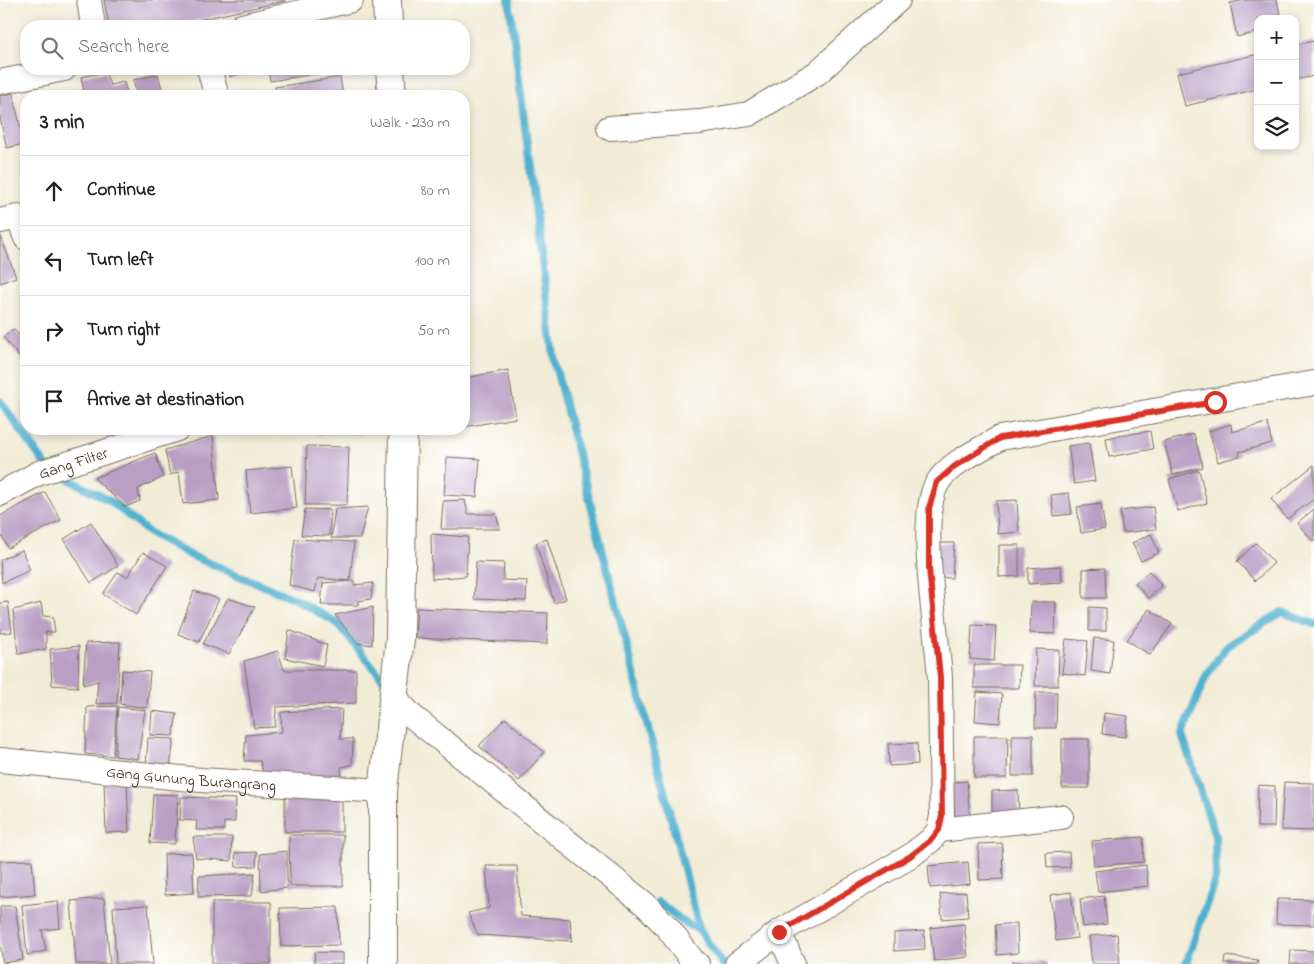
<!DOCTYPE html>
<meta charset="utf-8">
<style>
:root{--surface:#fff;--page:#f6f6f6;--text:#222;--muted:#767676;--line:#e0e0e0}
body{margin:0;font-family:"Indie Flower",sans-serif;background:var(--page);color:var(--text)}
.controls{position:absolute;right:15px;top:15px;display:grid;overflow:hidden;border-radius:10px;box-shadow:0 2px 8px #0003}
.controls button{width:45px;height:45px;display:grid;place-items:center;padding:0;border:0;border-bottom:1px solid var(--line);background:var(--surface);color:var(--text);font:25px sans-serif}
.stop{position:absolute;width:15px;height:15px;margin:-11px;border:4px solid #d93025;border-radius:50%;background:#fff}
.stop.end{background:#d93025;border-color:#fff;box-shadow:0 1px 5px #0008}
.list{margin:0;padding:0;list-style:none}
h2{display:flex;justify-content:space-between;align-items:center;height:65px;margin:0;padding:0 20px;font-size:21px}
h2 small{font-size:16px;font-weight:400;color:var(--muted)}
.list li{display:grid;grid-template-columns:32px 1fr auto;gap:15px;align-items:center;box-sizing:border-box;height:70px;padding:0 20px;border-top:1px solid var(--line)}
.list b{display:block;font-size:19px;white-space:nowrap}
.list em{font-size:16px;font-style:normal;color:var(--muted)}
.icon{flex:none;width:28px;height:28px;fill:none;stroke:currentColor;stroke-width:2;stroke-linecap:round;stroke-linejoin:round}
.map{position:relative;flex:none;width:1314px;height:964px;overflow:hidden}
.search{position:absolute;background:var(--surface);box-shadow:0 2px 8px #0003;left:20px;top:20px;width:450px;height:55px;display:flex;align-items:center;gap:12px;box-sizing:border-box;padding:0 18px;border-radius:20px;color:var(--muted);font-size:19px}
.panel{position:absolute;background:var(--surface);box-shadow:0 2px 8px #0003;left:20px;top:90px;width:450px;height:345px;border-radius:20px}
.map>svg:first-child{display:block}
</style>
<div class="map">
<svg width="1314" height="964" viewBox="0 0 1314 964">
<rect width="100%" height="100%" fill="#fff"/>
<filter id="ink" filterUnits="userSpaceOnUse"><feTurbulence type="fractalNoise" baseFrequency=".02" numOctaves="2"/><feDisplacementMap in="SourceGraphic" scale="10" xChannelSelector="R" yChannelSelector="G"/><feConvolveMatrix kernelMatrix="1 2 1 2 8 2 1 2 1" color-interpolation-filters="sRGB"/></filter>
<filter id="wash" filterUnits="userSpaceOnUse"><feTurbulence type="fractalNoise" baseFrequency=".0096" numOctaves="4" result="noise"/><feDisplacementMap in="SourceGraphic" scale="20" xChannelSelector="R" yChannelSelector="G"/><feGaussianBlur stdDeviation="1.12" result="paint"/><feColorMatrix in="noise" values="0 0 0 0 0 0 0 0 0 0 0 0 0 0 0 0 0 1.4 0 .05"/><feComposite in="paint" operator="in"/></filter>
<g filter="url(#wash)">
<rect width="100%" height="100%" fill="#f2ecd7"/>
<g fill="none" stroke-linecap="round" stroke-linejoin="round">
<path stroke="#50b1cf" stroke-width="8" d="M509 0 555 365 700 931 723 964
M0 401 47 467
M57 473 110 501 148 532 192 556 295 599 337 623 387 684
M658 902 682 921 700 931
M1186 964 1216 876 1215 835 1182 735 1206 676 1226 647 1282 612 1314 624"/>
</g>
<g id="blocks">
<path fill="#b99fc4" d="M104 0H285V1L170 26H109Z
M1245 0H1277L1281 19H1258V32L1237 37 1230 3Z
M1314 41V76L1295 80V45Z
M1258 54V89L1185 106 1177 73Z
M228 69H256L230 77Z
M268 69H341V70L270 81Z
M105 72 110 85 124 82 128 96H85L81 77Z
M158 74 164 96H137L133 80Z
M340 77 343 96H276L275 87Z
M13 93 24 144 7 148 0 118V96Z
M0 234 16 277 0 283Z
M14 329 26 344V361L24 363 3 337Z
M508 370 516 418 464 427V378Z
M1267 423 1272 443 1239 452 1240 456 1218 462 1209 431 1231 424 1232 432Z
M316 429H365V433L316 434Z
M1150 431 1153 449 1109 457 1106 438Z
M1194 434 1203 467 1173 475 1164 442Z
M213 436 219 500 183 504 179 472 170 475 165 450Z
M1089 443 1095 481 1074 484 1068 446Z
M307 446 349 447 347 505H305Z
M155 453 163 477 138 489 140 501 125 507 94 478Z
M447 457 480 459 477 497 444 495Z
M1314 465V499L1287 519 1271 499Z
M292 466 297 508 250 513 246 471Z
M1199 470 1207 503 1178 511 1169 479Z
M45 492 61 520 8 548 0 533V516Z
M1069 493 1072 514 1054 516 1051 495Z
M465 500 468 514H496L500 529H441L443 501Z
M1017 500 1019 532 998 534 996 501Z
M1101 504 1105 529 1081 533 1077 507Z
M368 507 360 538H331L335 509Z
M1153 507 1156 529 1123 533 1120 511Z
M305 509 331 510 329 536 301 535Z
M1314 509V542L1297 523Z
M91 522 118 566 91 583 64 539Z
M431 534 468 537 466 576 432 579Z
M1151 534 1159 553 1141 561 1132 543Z
M295 539 354 542 350 581 318 578 315 592 289 585Z
M547 539 566 599 554 603 536 543Z
M933 543H954L952 578 932 577Z
M1256 543 1274 563 1255 581 1237 561Z
M999 545H1019V576L999 577Z
M22 550 30 570 2 583 0 560Z
M143 552 167 566 136 615 103 594 118 572 127 577Z
M476 562 504 563 503 580 527 581 526 601 474 599Z
M1061 566 1062 582 1028 584V568Z
M1105 568 1106 598H1083V569Z
M1149 571 1162 586 1148 598 1135 583Z
M349 581H354V585L373 583 371 599 358 601V605H321L323 583Z
M194 591 219 599 199 642 178 634Z
M228 598 255 607 229 654 203 644Z
M8 602 12 632 0 633V603Z
M1031 602H1056L1055 634 1030 633Z
M41 603 43 616 53 617 55 632H46V649L18 654 13 610Z
M373 607 372 645 357 643 335 615Z
M1089 607 1106 608V631H1089Z
M417 608 548 613 547 644 415 638Z
M1149 609 1172 624 1150 655 1127 640Z
M972 625 996 626 994 661 970 659Z
M289 630 327 645 323 666 285 658Z
M1094 638 1114 640 1110 674 1091 671Z
M1066 639 1088 641 1085 676 1062 673Z
M120 642 117 703 96 704 98 681 83 685 86 643Z
M79 646 78 687 52 685 50 649Z
M1036 649 1059 650 1058 686H1035Z
M278 651 284 670H356V703L276 707 275 727 254 728 244 661Z
M974 665H1020L1019 688H974Z
M122 670 150 672 147 708 120 704Z
M977 692 1002 694 1000 723 975 721Z
M1036 692H1057L1056 728H1035Z
M117 706 113 756 85 754 87 707Z
M118 707 145 710 138 759 115 756Z
M342 709 340 739H353L352 765 341 767 342 783 265 778 260 761H244L246 735 282 732 281 712Z
M152 711 177 714 173 736 150 735Z
M1104 713 1128 716 1125 737 1102 734Z
M505 718 544 752 519 781 479 746Z
M1012 735H1033V776H1012Z
M974 736H1008L1007 778H974Z
M148 738 174 739 170 767 146 766Z
M1062 739H1089V788H1062Z
M917 743 918 764 889 766 888 744Z
M127 781 129 832 106 833 104 782Z
M967 781 970 820 946 821 944 783Z
M1284 782 1314 783V831L1281 830Z
M1258 785 1275 786 1274 827H1257Z
M1018 790 1019 817 992 818V791Z
M153 794 178 795 175 844 150 843Z
M285 795H342V832H285Z
M181 797 236 799 235 822H224V830H196L197 821 180 820Z
M289 835H343V886H290Z
M193 837H232L231 861 196 858Z
M1143 837 1144 862 1094 866 1092 841Z
M1002 843 1003 879 979 880 978 844Z
M287 851V888L261 891 260 854Z
M257 852 256 866 236 867 235 853Z
M1069 852 1070 867 1047 868 1046 853Z
M192 853 194 893 165 895 164 854Z
M32 860 35 894 0 897V861Z
M968 862 970 884 930 888 928 866Z
M1146 865 1148 886 1098 892 1095 871Z
M486 866H517L521 916 570 919 572 941 478 935 468 913 489 908Z
M255 873 252 896 198 897 199 876Z
M966 892 968 917 942 919 940 894Z
M1071 892 1077 938 1056 941 1050 895Z
M1104 896 1107 924 1083 927 1080 899Z
M104 898 110 964H76L71 901Z
M1277 899 1314 900V925L1276 924Z
M58 901 60 928 42 930 46 951 27 955 22 905Z
M212 902H271V964H212Z
M148 905 153 964H116L113 907Z
M0 906H15L23 960 3 963 0 943Z
M338 907 339 945 281 946 280 908Z
M1017 923 1018 953 997 955 995 925Z
M964 924 968 957 934 961 930 928Z
M924 931 925 949 894 951V933Z
M1117 934 1120 964H1092L1089 936Z
M1291 950 1314 951V964H1290Z
M315 952 343 953V964H314Z
M1225 956 1258 960 1257 964H1224Z
M1046 961V964H1013V962Z"/>
</g>
</g>
<g filter="url(#ink)">
<use href="#blocks" fill-opacity="0" stroke="#7b6e5f" stroke-width="1"/>
<g fill="none" stroke-linecap="round" stroke-linejoin="round">
<g stroke="#7b6e5f" stroke-width="26">
<g id="minor">
<path d="M89 0 93 26"/>
<path d="M242 26 351 0"/>
<path d="M209 69 217 96"/>
<path d="M0 82 64 69"/>
<path d="M609 128 700 122 749 114 817 73 898 0"/>
<path d="M0 221 18 217 26 238"/>
<path id="s1" d="M0 494 39 473 177 429"/>
<path d="M394 693 401 705 413 717 646 905 668 928 692 960 697 964"/>
<path id="s2" d="M0 760 201 780 383 791"/>
<path d="M939 830 1061 817"/>
<path d="M779 932 793 964"/>
<path d="M737 964 779 932 909 857 931 840 939 830 942 816C941 770 941 725 940 679 938 636 916 515 938 482 951 462 980 450 1000 438L1314 383"/>
</g>
</g>
<g stroke="#7b6e5f" stroke-width="30">
<path id="primary" d="M387 0 388 26
M390 69 392 96
M383 964V791L400 639 403 429"/>
</g>
<use href="#minor" stroke="#fff" stroke-width="24"/>
<use href="#primary" stroke="#fff" stroke-width="28"/>
</g>
</g>
<g fill="none" stroke-linecap="round" stroke-linejoin="round" filter="url(#ink)">
<path stroke="#d93025" stroke-width="6" d="M779 932 909 857 931 840 939 830 942 816 940 677 929 569V508L937 482 955 466 1000 438 1215 402"/>
</g>
<g text-anchor="middle" stroke-width="4.5" stroke-linejoin="round" paint-order="stroke">
<g font-size="16" fill="#3b2a1e" stroke="#fff">
<text dy="6" stroke="none"><textPath href="#s1" startOffset="80">Gang Filter</textPath></text>
<text dy="6" stroke="none"><textPath href="#s2" startOffset="192">Gang Gunung Burangrang</textPath></text>
</g>
</g>
</svg>
<div class="controls">
<button>+</button>
<button>−</button>
<button><svg class="icon" aria-label="layers" viewBox="0 0 24 24"><path d="M12 4l9 5-9 5-9-5zM3 14l9 5 9-5"/></svg></button>
</div>
<div class="stop" style="left:1215px;top:402px"></div>
<div class="stop end" style="left:779px;top:932px"></div>
<div class="search"><svg class="icon" aria-label="search" viewBox="0 0 24 24"><circle cx="10" cy="10" r="6"/><path d="M15 15l6 6"/></svg>Search here</div>
<section class="panel">
<h2>3 min<small>Walk · 230 m</small></h2>
<ul class="list">
<li><svg class="icon" aria-label="ahead" viewBox="0 0 24 24"><path d="M12 20V5M6 11l6-6 6 6"/></svg><div><b>Continue</b></div><em>80 m</em></li>
<li><svg class="icon" aria-label="left" viewBox="0 0 24 24"><path d="M17 20v-9H6M10 6l-5 5 5 5"/></svg><div><b>Turn left</b></div><em>100 m</em></li>
<li><svg class="icon" aria-label="right" viewBox="0 0 24 24"><path d="M7 20v-9h11M14 6l5 5-5 5"/></svg><div><b>Turn right</b></div><em>50 m</em></li>
<li><svg class="icon" aria-label="arrive" viewBox="0 0 24 24"><path d="M6 21V4h12l-3 4 3 4H6"/></svg><div><b>Arrive at destination</b></div></li>
</ul>
</section>
</div>
